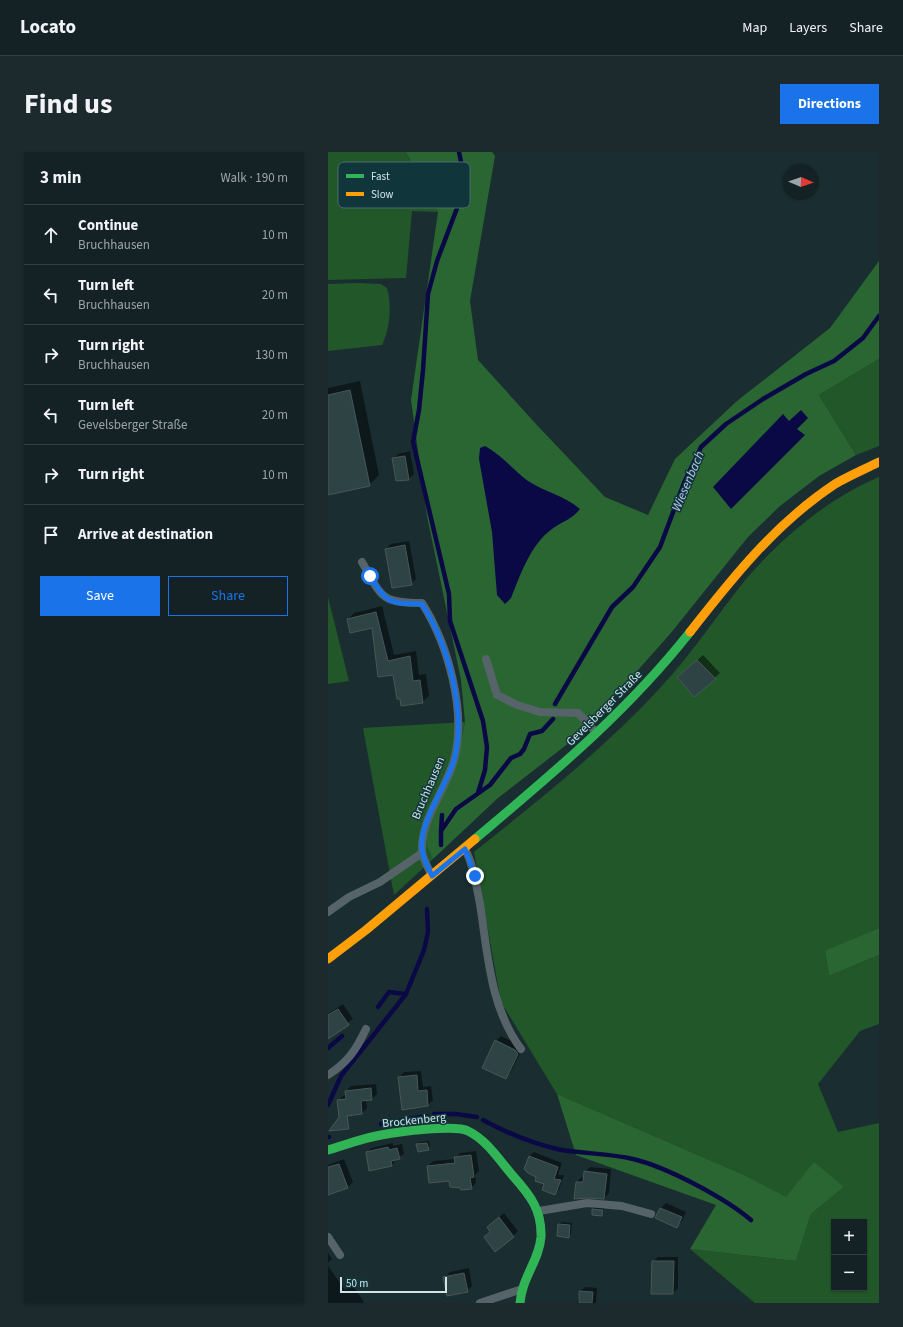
<!DOCTYPE html>
<meta charset="utf-8">
<style>
:root{--surface:#142225;--page:#1d2a2d;--text:#f1f3f6;--muted:#9da4a7;--line:#333f42;--accent:#1a73e8}
body{margin:0;font-family:"Source Sans 3",sans-serif;background:var(--page);color:var(--text)}
.controls{position:absolute;right:12px;bottom:12px;display:grid;overflow:hidden;border-radius:0px;box-shadow:0 1px 3px #0004}
.controls button{width:36px;height:36px;display:grid;place-items:center;padding:0;border:0;border-bottom:1px solid var(--line);background:var(--surface);color:var(--text);font:20px sans-serif}
.compass{position:absolute;left:455px;top:12px;width:36px;height:36px;border-radius:50%;background:var(--surface);box-shadow:0 1px 3px #0004;rotate:92deg}
.scale{position:absolute;left:12px;bottom:10px;width:107px;box-sizing:border-box;padding-left:4px;border:2px solid #d0e4e7;border-top:0;font-size:11px;line-height:14px;white-space:nowrap;color:#d0e4e7;-webkit-text-stroke:3px #10363b;paint-order:stroke}
.stop{position:absolute;width:12px;height:12px;margin:-9px;border:3px solid #1a73e8;border-radius:50%;background:#fff}
.stop.end{background:#1a73e8;border-color:#fff;box-shadow:0 1px 4px #0008}
.list{margin:0;padding:0;list-style:none}
h2{display:flex;justify-content:space-between;align-items:center;height:52px;margin:0;padding:0 16px;font-size:17px}
h2 small{font-size:13px;font-weight:400;color:var(--muted)}
.list li{display:grid;grid-template-columns:26px 1fr auto;gap:12px;align-items:center;box-sizing:border-box;height:60px;padding:0 16px;border-top:1px solid var(--line)}
.list b{display:block;font-size:15px;white-space:nowrap}
.list p{margin:0;font-size:13px;white-space:nowrap;color:var(--muted)}
.list em{font-size:13px;font-style:normal;color:var(--muted)}
.actions{display:flex;gap:8px;padding:12px 16px}
.actions a{flex:1;padding:9px 0;border:1px solid var(--accent);border-radius:0px;text-align:center;font-size:14px;color:var(--accent)}
.actions .main{background:var(--accent);color:#fff}
.icon{flex:none;width:22px;height:22px;fill:none;stroke:currentColor;stroke-width:2;stroke-linecap:round;stroke-linejoin:round}
.map{position:relative;flex:none;width:551px;height:1151px;overflow:hidden;border-radius:0px}
header{display:flex;align-items:center;gap:24px;box-sizing:border-box;height:56px;padding:0 20px;background:var(--surface);border-bottom:1px solid var(--line)}
header strong{font-size:19px}
nav{display:flex;gap:22px;margin-inline-start:auto;font-size:14px}
.intro{display:flex;align-items:center;justify-content:space-between;box-sizing:border-box;height:96px;padding:0 24px}
h1{margin:0;font-size:28px}
.button{padding:10px 18px;border-radius:0px;background:var(--accent);color:#fff;font-size:14px;font-weight:700}
main{display:flex;gap:24px;padding:0 24px}
aside{flex:1;background:var(--surface);border-radius:0px;box-shadow:0 1px 3px #0004}
.map>svg:first-child{display:block}
</style>
<header>
<strong>Locato</strong>
<nav><a>Map</a><a>Layers</a><a>Share</a></nav>
</header>
<div class="intro"><h1>Find us</h1><a class="button">Directions</a></div>
<main>
<aside>
<h2>3 min<small>Walk · 190 m</small></h2>
<ul class="list">
<li><svg class="icon" aria-label="ahead" viewBox="0 0 24 24"><path d="M12 20V5M6 11l6-6 6 6"/></svg><div><b>Continue</b><p>Bruchhausen</p></div><em>10 m</em></li>
<li><svg class="icon" aria-label="left" viewBox="0 0 24 24"><path d="M17 20v-9H6M10 6l-5 5 5 5"/></svg><div><b>Turn left</b><p>Bruchhausen</p></div><em>20 m</em></li>
<li><svg class="icon" aria-label="right" viewBox="0 0 24 24"><path d="M7 20v-9h11M14 6l5 5-5 5"/></svg><div><b>Turn right</b><p>Bruchhausen</p></div><em>130 m</em></li>
<li><svg class="icon" aria-label="left" viewBox="0 0 24 24"><path d="M17 20v-9H6M10 6l-5 5 5 5"/></svg><div><b>Turn left</b><p>Gevelsberger Straße</p></div><em>20 m</em></li>
<li><svg class="icon" aria-label="right" viewBox="0 0 24 24"><path d="M7 20v-9h11M14 6l5 5-5 5"/></svg><div><b>Turn right</b></div><em>10 m</em></li>
<li><svg class="icon" aria-label="arrive" viewBox="0 0 24 24"><path d="M6 21V4h12l-3 4 3 4H6"/></svg><div><b>Arrive at destination</b></div></li>
</ul>
<div class="actions"><a class="main">Save</a><a>Share</a></div>
</aside>
<div class="map">
<svg width="551" height="1151" viewBox="0 0 551 1151">
<rect width="100%" height="100%" fill="#1a2e31"/>
<path fill="#225829" fill-rule="evenodd" d="M0 0H78L110 60 84 59 78 126 0 128Z
M31 131 53 132 59 136C64 153 62 177 54 193L0 199V132Z
M551 207V294L528 303 491 243Z
M551 325V776L497 800 501 824 551 803V872L532 879 490 932 510 980 551 971V1151H427L362 1097 468 1109 483 1062 516 1035 458 1046 414 1022 229 942 173 850 146 700C211 648 276 597 332 536 364 502 389 463 418 427 455 385 499 347 551 325ZM506 1070H536V1136H506Z
M0 445 21 529 0 532Z
M137 570 129 608 99 695 105 707 66 743 35 576Z"/>
<path fill="#2a6632" d="M78 0H164L167 4 142 149 150 208 207 271 277 345 320 363 347 307 409 249 502 176 551 109V207L491 243 528 303 491 324 452 354 420 385 342 482 255 580 170 646 105 707 99 695V679L129 608 137 570 133 528 99 364 83 248 110 60Z
M551 776V803L501 824 497 799Z
M229 942 414 1022 458 1045 486 1010 516 1035 483 1062 468 1109 362 1097 388 1053 248 1003Z"/>
<path fill="#0a0946" d="M473 258 480 266 469 277 477 283 403 357 385 335 455 262 461 269Z
M157 294C174 303 185 318 200 329 217 340 237 344 252 357 243 368 235 369 224 377 202 393 193 422 183 446L177 452 169 443 164 380 151 307 152 296Z"/>
<path fill="#0007" d="M32 229 51 323 41 333 0 342V236Z
M82 299 86 322 81 327 69 328 65 307 70 302Z
M81 389 88 427 83 432 58 397 63 392Z
M54 454 66 503 88 499 91 523 98 522 101 544 94 550 66 522 51 524 44 475 20 467 26 461Z
M375 503 392 521 366 544 356 520Z
M15 852 25 867 0 885V862Z
M173 884 192 893 195 896 182 921 177 926 168 889Z
M93 919 95 935 103 934 105 948 100 953 71 926 76 920Z
M48 932 49 942 44 947H38L39 956 34 961 10 949 15 944 18 943V939L23 934Z
M101 989 102 994 100 997 89 992 91 990Z
M65 991V994L74 992 76 1002 68 1007 64 1013 39 1001 43 996Z
M148 999 151 1019 147 1023 148 1031 143 1036 122 1028 100 1014 105 1009 127 1007 132 1001Z
M206 1000 234 1011 230 1023H236L231 1037 226 1042 209 1024 197 1016 201 1004Z
M16 1007 25 1030 20 1035 0 1037V1013Z
M262 1015 283 1017 281 1041 276 1046H247L249 1030 254 1025H257V1020Z
M338 1051 358 1060 354 1069 349 1074 329 1065 333 1056Z
M267 1055 276 1056V1060L274 1063 265 1057Z
M176 1061 190 1079 185 1084 163 1079 160 1075Z
M234 1070 244 1071 243 1082 241 1085 231 1072Z
M0 1101 4 1107 0 1111Z
M330 1105H350V1136L345 1141 325 1110Z
M0 1114 17 1138 24 1132 36 1150 35 1151H0Z
M141 1116 144 1134 139 1139 117 1125 122 1120Z
M257 1135 269 1136 268 1151H249L252 1140Z"/>
<g fill="none" stroke-linecap="round" stroke-linejoin="round">
<path stroke="#0a0946" stroke-width="4.5" d="M131 0 136 24 134 43 109 109 100 142 95 218 91 258 85 290 121 442 122 469 155 569 159 595 157 618 150 641
M227 552 284 455 305 435 332 395 356 331 373 295 398 272 435 247 478 222 506 209 535 186 551 164
M113 679 114 663
M113 693V679L128 657 162 633 183 606 192 602 196 597 202 582 214 579 225 567
M50 855 61 840 78 842
M0 896 14 884
M0 953 13 924 78 842 96 798 100 780 99 757
M106 962H128L149 965
M155 968C179 981 203 991 229 997 254 1002 280 1001 305 1007 339 1015 397 1046 423 1068
M53 972 99 964
M0 985H1"/>
</g>
<path fill="#2e4343" stroke="#485757" d="M22 238 42 334 0 343V243Z
M77 304 81 328 68 329 64 306Z
M77 393 84 433 64 436 57 397Z
M48 460 60 509 82 504 85 529 92 528 95 551 73 554 72 547H69L65 523 50 525 44 476 22 481 19 467Z
M369 508 388 527 366 545 349 525Z
M10 857 21 873 0 887V863Z
M167 888 187 898 190 902 178 927 154 916Z
M89 923 90 939 99 938 100 954 74 958 70 925Z
M43 936 44 948 33 949 34 962 19 964 21 977 1 979 11 965 9 948 18 947 17 939Z
M99 991 101 998 90 1000 88 992Z
M60 995 61 998 69 996 72 1007 63 1009 64 1014 41 1019 38 1000Z
M143 1003 146 1025 142 1026 144 1037 133 1038 132 1036 122 1035 121 1029 101 1031 99 1014 127 1011 126 1005Z
M201 1004 230 1015 226 1027 233 1028 227 1043 214 1038 216 1032 207 1029 208 1025 200 1021 196 1017Z
M11 1012 20 1036 0 1043V1015Z
M256 1019 279 1022 276 1047 259 1046 246 1047 248 1030H255Z
M332 1056 354 1065 349 1076 327 1066Z
M264 1057 275 1058 274 1064 264 1063Z
M171 1065 186 1085 167 1100 156 1085 162 1080 159 1075Z
M230 1072 242 1073 241 1086 229 1084Z
M324 1109H346L345 1142H323Z
M136 1121 140 1140 119 1144 115 1125Z
M251 1139 265 1140 264 1151H251Z"/>
<g fill="none" stroke-linecap="round" stroke-linejoin="round">
<path stroke="#56646a" stroke-width="8" d="M34 410C54 445 52 451 94 451 120 492 139 560 126 608 117 640 93 666 94 699 94 706 100 715 103 722
M158 507 169 543 189 553 212 560 250 561 269 581
M137 697C146 714 148 733 152 752 160 803 162 855 193 897
M0 760 21 745 52 730 94 701
M0 923C20 910 28 898 38 877
M211 1059 259 1051 294 1054 323 1062
M0 1085 12 1103
M152 1151 191 1138"/>
<path stroke="#30b455" stroke-width="9" d="M147 687C225 621 298 561 362 480
M0 998C17 993 35 986 53 983 69 980 127 972 140 979 159 988 172 1009 185 1024 202 1043 214 1058 213 1085 211 1109 194 1125 192 1151"/>
<path stroke="#ff9f0a" stroke-width="9" d="M362 480C405 425 448 371 507 332 521 324 537 317 551 310
M0 807 38 778 147 687"/>
</g>
<g fill="none" stroke-linecap="round" stroke-linejoin="round">
<path stroke="#1a73e8" stroke-width="5" d="M42 424C59 452 61 451 94 452 120 492 139 560 126 608 119 634 87 675 95 702 97 710 101 717 104 724L137 697 147 724"/>
</g>
<g text-anchor="middle" stroke-width="3" stroke-linejoin="round" paint-order="stroke">
<g font-size="12" fill="#d0e4e7" stroke="#10363b">
<text transform="translate(276 556) rotate(-45)" y="4">Gevelsberger Straße</text>
<text transform="translate(100 636) rotate(-67)" y="4">Bruchhausen</text>
<text transform="translate(86 968) rotate(-6)" y="4">Brockenberg</text>
</g>
<g font-size="13" font-style="italic" fill="#bac7ef" stroke="#10363b">
<text transform="translate(359 329) rotate(-67)" y="5">Wiesenbach</text>
</g>
</g>
<rect x="10" y="10" width="132" height="46" rx="6" fill="#10363b" stroke="#4a6a6f" stroke-width="1"/>
<rect x="18" y="22" width="18" height="4" fill="#30b455"/>
<rect x="18" y="40" width="18" height="4" fill="#ff9f0a"/>
<g font-size="11" fill="#d0e4e7">
<text x="43" y="28">Fast</text>
<text x="43" y="46">Slow</text>
</g>
</svg>
<div class="controls">
<button>+</button>
<button>−</button>
</div>
<svg class="compass" viewBox="-18 -18 36 36"><path d="M0-13l5 13h-10z" fill="#e53935"/><path d="M0 13l5-13h-10z" fill="#9da4a7"/></svg>
<div class="scale">50 m</div>
<div class="stop" style="left:42px;top:424px"></div>
<div class="stop end" style="left:147px;top:724px"></div>
</div>
</main>
